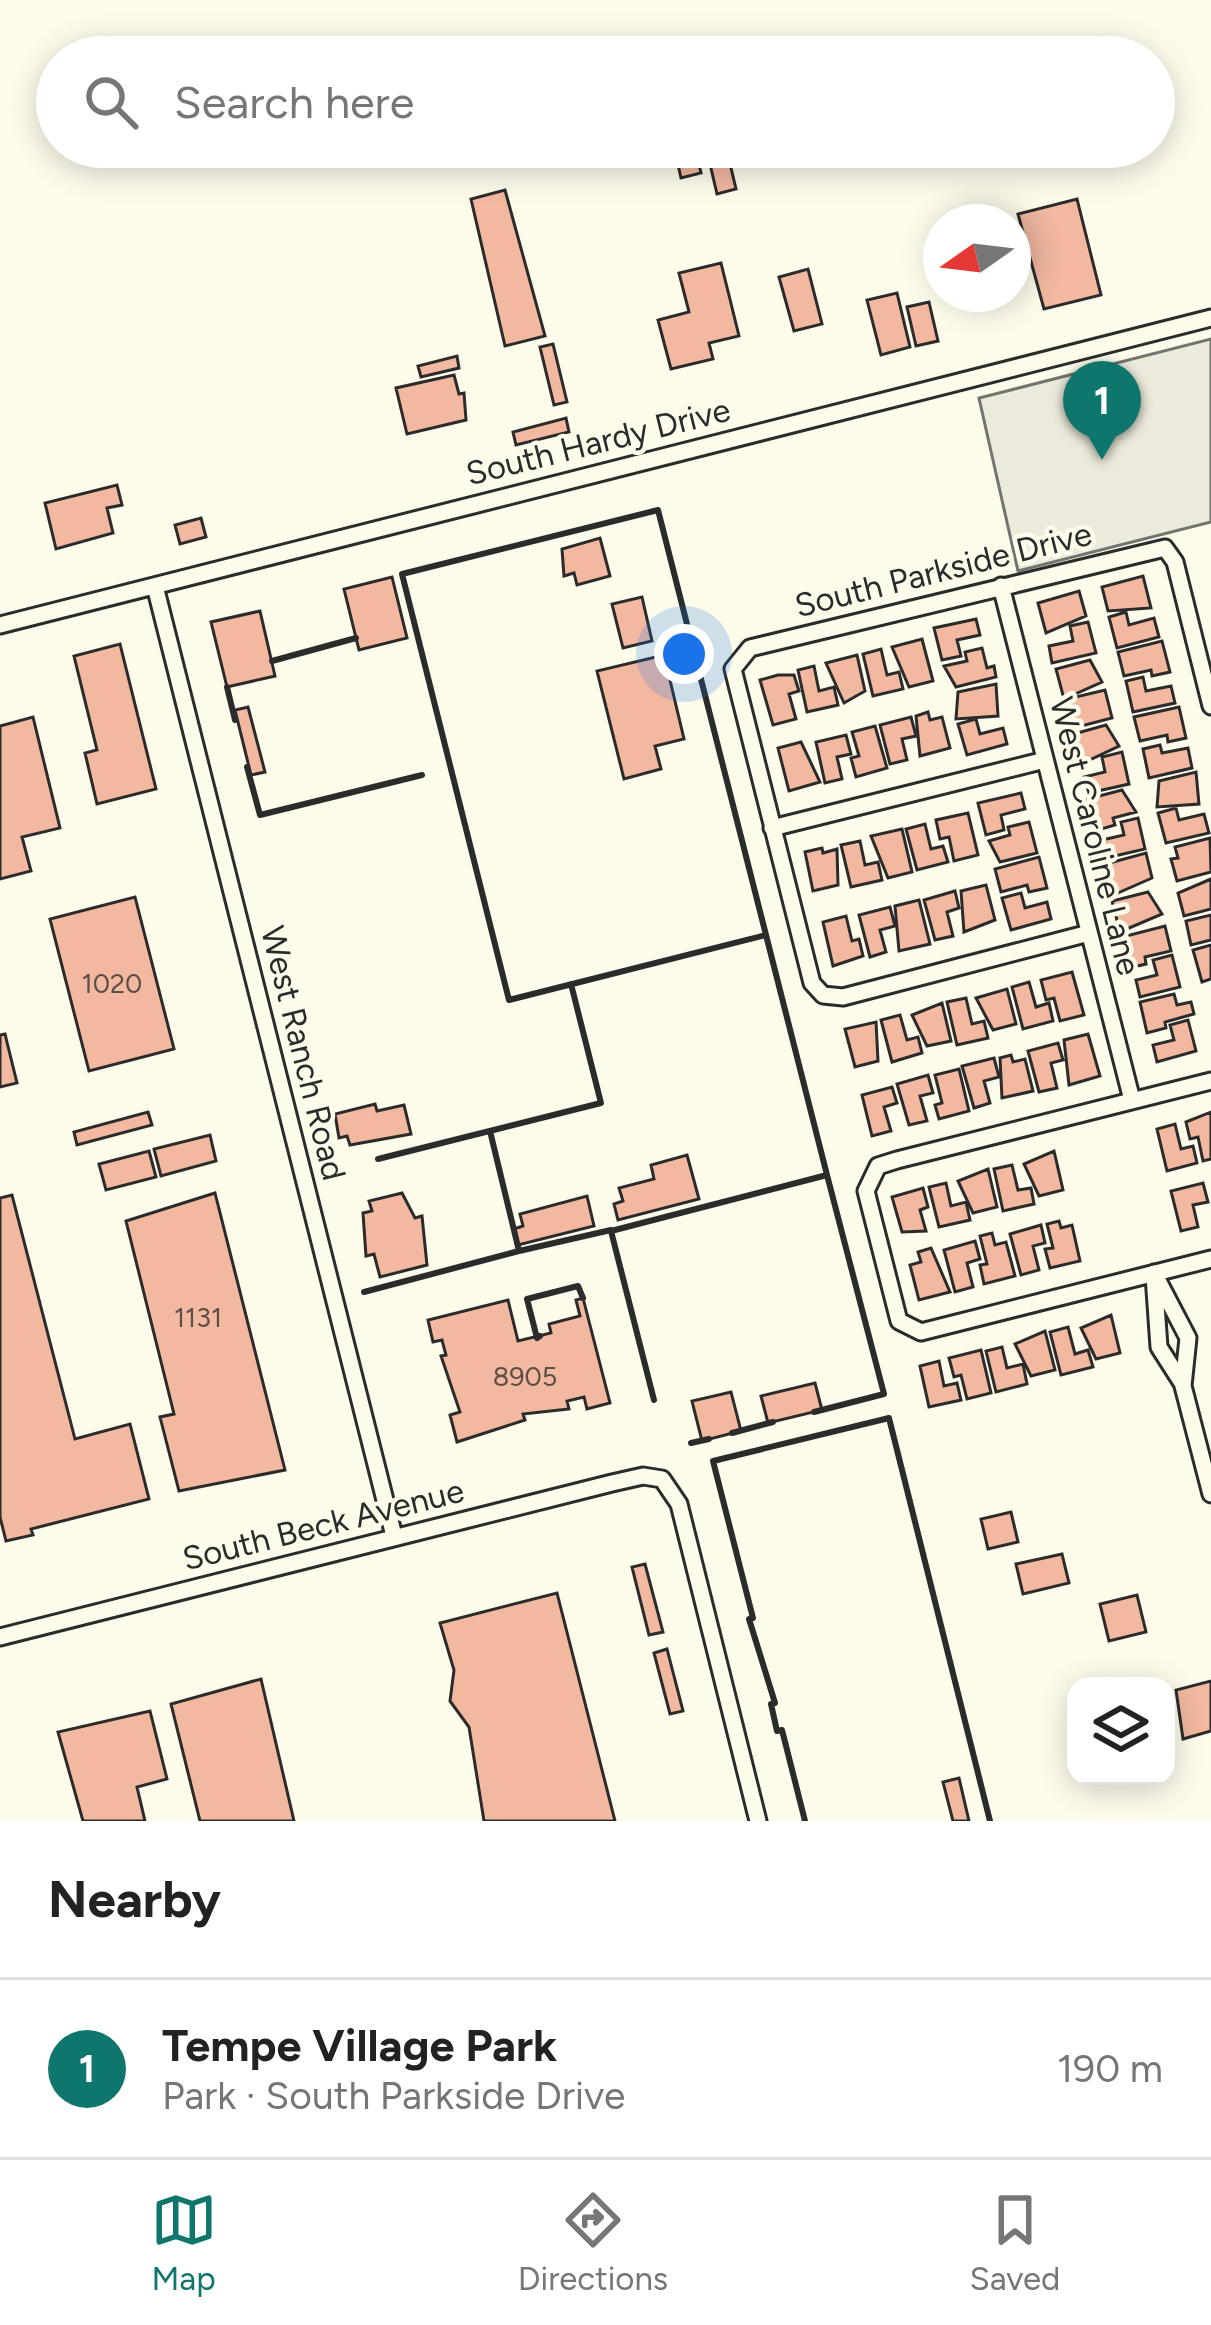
<!DOCTYPE html>
<meta charset="utf-8">
<style>
:root{--surface:#fff;--page:#f2f2f2;--text:#222;--muted:#767676;--line:#e0e0e0;--accent:#0f766e}
body{margin:0;font-family:Figtree,sans-serif;background:var(--page);color:var(--text)}
.controls{position:absolute;right:36px;bottom:36px;display:grid;overflow:hidden;border-radius:24px;box-shadow:0 6px 30px #0003}
.controls button{width:108px;height:108px;display:grid;place-items:center;padding:0;border:0;border-bottom:3px solid var(--line);background:var(--surface);color:var(--text);font:60px sans-serif}
.compass{position:absolute;left:923px;top:204px;width:108px;height:108px;border-radius:50%;background:var(--surface);box-shadow:0 6px 30px #0003;rotate:256deg}
.you{position:absolute;left:684px;top:654px;width:42px;height:42px;margin:-30px;border:9px solid #fff;border-radius:50%;background:#1a73e8;box-shadow:0 0 0 18px #1a73e833}
.badge{display:grid;place-items:center;width:78px;height:78px;border-radius:50%;background:var(--accent);color:#fff;font-size:39px;font-weight:700}
.pin{position:absolute;translate:-50% -99px;filter:drop-shadow(0 3px 6px #0008)}
.pin::after{content:'';position:absolute;top:63px;width:42px;height:36px;background:inherit;clip-path:polygon(0 0,100% 0,50% 100%)}
.list{margin:0;padding:0;list-style:none}
h2{display:flex;justify-content:space-between;align-items:center;height:156px;margin:0;padding:0 48px;font-size:51px}
h2 small{font-size:39px;font-weight:400;color:var(--muted)}
.list li{display:grid;grid-template-columns:78px 1fr auto;gap:36px;align-items:center;box-sizing:border-box;height:180px;padding:0 48px;border-top:3px solid var(--line)}
.list b{display:block;font-size:45px;white-space:nowrap}
.list p{margin:0;font-size:39px;white-space:nowrap;color:var(--muted)}
.list em{font-size:39px;font-style:normal;color:var(--muted)}
.icon{flex:none;width:66px;height:66px;fill:none;stroke:currentColor;stroke-width:2;stroke-linecap:round;stroke-linejoin:round}
.map{position:relative;flex:none;width:1211px;height:1821px;overflow:hidden}
.search{position:absolute;background:var(--surface);box-shadow:0 6px 30px #0003;left:36px;right:36px;top:36px;height:132px;display:flex;align-items:center;gap:30px;box-sizing:border-box;padding:0 42px;border-radius:66px;color:var(--muted);font-size:45px}
.sheet{height:336px;background:var(--surface)}
nav{display:flex;justify-content:space-around;align-items:center;box-sizing:border-box;height:168px;border-top:3px solid var(--line);background:var(--surface);font-size:33px;color:var(--muted)}
nav a{display:grid;justify-items:center;gap:6px}
nav .on{color:var(--accent)}
.map>svg:first-child{display:block}
</style>
<div class="map">
<svg width="1211" height="1821" viewBox="0 0 1211 1821">
<rect width="100%" height="100%" fill="#fdfbea"/>
<path fill="#ecebdb" stroke="#74746e" stroke-width="3" d="M1211 339V522L1018 571 979 398Z"/>
<path fill="#f2b8a0" stroke="#2b2b2b" stroke-width="3" d="M674 147H695L701 173 681 178Z
M706 147H726L736 189 717 194Z
M505 190 545 336 505 346 471 199Z
M1077 199 1101 295 1044 309 1018 214Z
M721 263 739 336 709 343 713 359 671 369 658 320 689 312 679 273Z
M808 269 822 324 794 331 779 277Z
M897 293 910 347 881 355 867 300Z
M929 302 938 341 916 346 907 307Z
M553 344 567 402 554 405 540 347Z
M457 356 459 368 421 377 418 366Z
M454 375 459 394 464 393 466 420 407 434 396 388Z
M566 418 569 432 516 445 513 432Z
M117 485 122 505 107 508 113 533 56 549 45 503Z
M201 518 206 537 180 544 175 525Z
M600 538 610 576 577 585 574 573 564 576 562 549Z
M1143 576 1151 608 1108 611 1102 587Z
M392 577 407 638 359 650 344 589Z
M1079 591 1086 616 1046 633 1038 603Z
M642 597 652 641 623 648 612 604Z
M260 611 275 676 227 687 211 622Z
M1126 612 1129 625 1154 618 1159 637 1117 648 1109 617Z
M976 619 980 635 957 640 961 656 942 660 934 628Z
M1088 622 1096 653 1052 663 1049 646 1073 641 1070 626Z
M922 639 933 681 909 687 892 647Z
M1162 641 1170 672 1152 676 1151 670 1124 676 1118 652Z
M120 644 156 789 97 804 85 753 97 750 74 656Z
M982 648 987 668 994 666 996 677 956 687 944 666 967 661 965 652Z
M881 649 887 675 899 672 903 689 873 696 863 654Z
M664 655 684 739 655 746 661 769 624 779 597 671Z
M857 655 865 691 844 703 826 663Z
M1090 660 1102 682 1064 699 1056 669Z
M814 666 819 691 834 687 838 705 807 712 798 670Z
M778 675H794L799 691 789 694 796 719 773 725 760 680Z
M1143 677 1146 691 1171 686 1175 703 1133 712 1126 681Z
M996 684 998 716 956 719 958 692Z
M1105 690 1112 718 1070 729 1063 700Z
M248 707 265 772 251 775 235 710Z
M1179 707 1186 738 1168 742 1167 735 1140 741 1134 717Z
M928 712 930 720 942 717 950 748 920 756 916 716Z
M33 717 60 828 22 837 31 871 0 879V726Z
M911 717 916 736 902 739 907 760 890 764 880 725Z
M976 719 980 734 1003 728 1007 744 967 755 958 724Z
M1106 725 1119 746 1079 765 1070 735Z
M875 726 887 768 856 777 851 758 859 756 852 732Z
M846 735 851 754 837 757 842 779 825 783 816 742Z
M801 742 820 782 789 791 778 748Z
M1160 745 1162 753 1188 748 1192 768 1149 778 1143 749Z
M1122 752 1129 784 1089 793 1084 777 1105 772 1102 757Z
M1196 772 1199 804 1157 807 1159 781Z
M1122 790 1136 812 1113 818 1115 825 1098 830 1084 800Z
M1021 793 1025 809 1001 815 1004 830 986 835 978 803Z
M1176 808 1179 820 1204 814 1209 833 1166 843 1158 813Z
M968 813 978 855 954 861 949 837 940 839 936 820Z
M1138 818 1145 849 1102 859 1098 841 1124 835 1121 822Z
M1029 822 1037 853 1000 862 989 841 1010 835 1008 827Z
M925 824 931 849 943 846 948 862 917 870 906 829Z
M902 829 912 872 888 878 871 836Z
M1210 838 1211 872 1177 881 1171 859 1178 858 1175 847Z
M860 841 865 865 878 862 882 880 851 887 841 845Z
M822 848 823 853 837 849 838 885 813 891 805 852Z
M1146 853 1152 878 1111 896 1102 865Z
M1039 857 1047 888 1029 892 1027 885 1001 892 995 869Z
M1211 879V909L1184 916 1178 893Z
M986 885 995 920 964 932 961 891Z
M955 891 959 908 947 912 953 936 935 940 924 900Z
M1148 892 1162 914 1120 932 1112 901Z
M1021 893 1025 908 1047 902 1051 919 1011 930 1002 898Z
M135 897 174 1049 89 1071 50 919Z
M919 900 930 944 899 951 895 906Z
M890 907 895 926 880 930 886 952 870 957 859 915Z
M1211 915V940L1191 945 1186 921Z
M846 916 852 941 859 939 863 956 833 966 823 922Z
M1165 926 1171 951 1145 957 1146 964 1129 968 1122 937Z
M1211 945V979L1202 982 1193 950Z
M1172 955 1180 987 1140 997 1136 980 1157 975 1153 960Z
M1072 972 1084 1015 1060 1021 1054 998 1046 1000 1041 980Z
M1029 982 1036 1007 1049 1003 1053 1021 1023 1029 1012 987Z
M1007 989 1016 1024 993 1030 976 998Z
M1174 994 1177 1005 1191 1002 1194 1014 1165 1022 1166 1028 1147 1033 1140 1002Z
M966 998 972 1024 984 1021 988 1038 957 1045 947 1002Z
M942 1003 951 1041 927 1046 912 1015Z
M900 1015 907 1040 918 1037 922 1053 892 1062 881 1020Z
M1188 1020 1196 1051 1157 1062 1153 1045 1174 1040 1170 1025Z
M876 1022 878 1061 855 1067 845 1029Z
M5 1034 17 1083 0 1087V1035Z
M1088 1034 1100 1076 1069 1085 1064 1040Z
M1058 1043 1063 1060 1051 1063 1057 1088 1039 1092 1028 1051Z
M1011 1055 1013 1062 1025 1059 1033 1091 1002 1098 1000 1058Z
M994 1058 999 1077 984 1081 990 1103 974 1108 962 1066Z
M959 1069 969 1111 939 1119 935 1105 942 1103 935 1075Z
M928 1075 933 1093 920 1096 927 1121 909 1125 897 1084Z
M892 1087 897 1103 884 1107 891 1131 872 1136 862 1095Z
M375 1104 377 1111 404 1105 411 1134 350 1145 347 1136 339 1138 335 1114Z
M148 1112 152 1125 77 1145 74 1132Z
M1211 1112V1159L1203 1161 1198 1137 1190 1139 1186 1122Z
M1175 1124 1181 1149 1193 1146 1197 1163 1167 1171 1157 1129Z
M210 1135 216 1161 161 1176 154 1149Z
M149 1151 156 1177 106 1190 99 1164Z
M1054 1151 1063 1190 1039 1196 1024 1164Z
M687 1155 699 1199 618 1220 614 1204 623 1201 619 1188 654 1179 651 1165Z
M1012 1165 1018 1190 1031 1188 1034 1204 1003 1211 994 1169Z
M988 1169 997 1207 973 1213 958 1181Z
M946 1183 951 1206 966 1202 970 1220 939 1227 929 1187Z
M1203 1183 1208 1202 1193 1205 1198 1227 1181 1231 1171 1191Z
M923 1188 928 1207 920 1210 926 1231 902 1232 892 1197Z
M215 1193 285 1470 179 1491 160 1417 174 1414 126 1221Z
M402 1193 415 1218 422 1216 427 1265 380 1277 374 1254 366 1256 363 1213 372 1211 369 1201Z
M12 1195 75 1439 130 1424 149 1499 31 1529 33 1535 6 1541 0 1517V1198Z
M587 1196 594 1226 518 1245 514 1229 523 1226 520 1214Z
M1059 1221 1061 1228 1072 1225 1080 1261 1050 1268 1045 1249 1053 1248 1047 1224Z
M1041 1225 1045 1243 1033 1246 1039 1270 1021 1275 1010 1234Z
M992 1233 995 1245 1006 1242 1015 1276 984 1284 980 1265 987 1264 980 1236Z
M975 1241 980 1259 967 1263 973 1287 955 1292 944 1250Z
M931 1248 950 1292 919 1300 910 1265 921 1262 918 1252Z
M583 1298 610 1403 587 1409 584 1397 567 1401 569 1409 523 1414 525 1420 457 1442 450 1415 460 1412 441 1356 446 1355 442 1340 433 1342 428 1320 508 1300 518 1341 551 1333 549 1324 580 1316 576 1300Z
M1111 1315 1120 1353 1096 1359 1081 1328Z
M1068 1327 1075 1354 1088 1350 1093 1367 1061 1375 1050 1332Z
M1045 1331 1055 1370 1031 1376 1015 1344Z
M1002 1347 1007 1368 1023 1364 1027 1384 996 1392 986 1351Z
M981 1350 991 1393 967 1399 961 1375 954 1377 949 1358Z
M939 1361 944 1386 957 1383 961 1400 929 1407 920 1366Z
M815 1383 822 1410 768 1423 761 1396Z
M731 1392 741 1431 702 1441 692 1401Z
M1011 1512 1018 1542 988 1549 981 1519Z
M1062 1554 1069 1583 1023 1594 1016 1564Z
M645 1564 663 1632 649 1635 632 1567Z
M557 1593 615 1821H484L469 1727 450 1701 454 1670 440 1623Z
M1137 1595 1146 1632 1109 1641 1100 1604Z
M667 1649 683 1711 670 1714 654 1653Z
M261 1679 294 1821H200L171 1704Z
M1211 1681V1731L1183 1739 1176 1690Z
M150 1711 167 1779 137 1787 145 1821H83L58 1732Z
M959 1778 969 1821H953L943 1782Z"/>
<g fill="none" stroke-linecap="round" stroke-linejoin="round">
<g stroke="#2b2b2b" stroke-width="21">
<path id="street" d="M155 586 394 1536
M1001 586 1132 1100
M0 625 1211 318
M772 828 1045 760
M1089 933 843 997 823 995 812 983 733 669 750 648 1165 548 1175 562 1211 706
M1211 1081 897 1160 878 1166 866 1191 899 1321 921 1332 1211 1259
M1154 1273 1188 1338 1183 1386 1211 1494
M1154 1276 1159 1347 1182 1383
M0 1637 612 1483 643 1476 662 1479 679 1504 758 1821"/>
</g>
<use href="#street" stroke="#fdfbea" stroke-width="15"/>
<path stroke="#2b2b2b" stroke-width="6" d="M272 661 356 638
M227 687 235 720
M247 767 260 815 422 775
M766 935 509 1000 402 574 658 510 827 1175
M378 1159 601 1103 571 984
M519 1251 611 1230
M364 1292 519 1251 490 1131
M540 1336 537 1338 527 1299 578 1286 583 1298
M654 1400 611 1231 827 1175 884 1394 814 1412
M732 1433 773 1422
M691 1443 709 1439
M805 1821 782 1730 777 1731 771 1704 775 1703 749 1619 753 1618 713 1461 889 1418 990 1821"/>
</g>
<g text-anchor="middle" stroke-width="9" stroke-linejoin="round" paint-order="stroke">
<g font-size="27" fill="#5d4e48">
<text x="112" y="993">1020</text>
<text x="198" y="1327">1131</text>
<text x="525" y="1386">8905</text>
</g>
<g font-size="33" fill="#2b2b2b" stroke="#fdfbea">
<text transform="translate(598 441) rotate(-14)" y="12">South Hardy Drive</text>
<text transform="translate(943 569) rotate(-14)" y="12">South Parkside Drive</text>
<text transform="translate(1096 836) rotate(76)" y="12">West Caroline Lane</text>
<text transform="translate(304 1053) rotate(76)" y="12">West Ranch Road</text>
<text transform="translate(323 1524) rotate(-14)" y="12">South Beck Avenue</text>
</g>
</g>
</svg>
<div class="controls">
<button><svg class="icon" aria-label="layers" viewBox="0 0 24 24"><path d="M12 4l9 5-9 5-9-5zM3 14l9 5 9-5"/></svg></button>
</div>
<svg class="compass" viewBox="-18 -18 36 36"><path d="M0-13l5 13h-10z" fill="#e53935"/><path d="M0 13l5-13h-10z" fill="#767676"/></svg>
<div class="you"></div>
<div class="pin badge" style="left:1102px;top:460px">1</div>
<div class="search"><svg class="icon" aria-label="search" viewBox="0 0 24 24"><circle cx="10" cy="10" r="6"/><path d="M15 15l6 6"/></svg>Search here</div>
</div>
<section class="sheet">
<h2>Nearby<small></small></h2>
<ul class="list">
<li><span class="badge">1</span><div><b>Tempe Village Park</b><p>Park · South Parkside Drive</p></div><em>190 m</em></li>
</ul>
</section>
<nav>
<a class="on"><svg class="icon" aria-label="map" viewBox="0 0 24 24"><path d="M3 6l6-2 6 2 6-2v14l-6 2-6-2-6 2zM9 4v14M15 6v14"/></svg>Map</a>
<a><svg class="icon" aria-label="directions" viewBox="0 0 24 24"><path d="M12 3l9 9-9 9-9-9zM9 14v-3h6M13 9l2 2-2 2"/></svg>Directions</a>
<a><svg class="icon" aria-label="saved" viewBox="0 0 24 24"><path d="M7 4h10v16l-5-4-5 4z"/></svg>Saved</a>
</nav>
